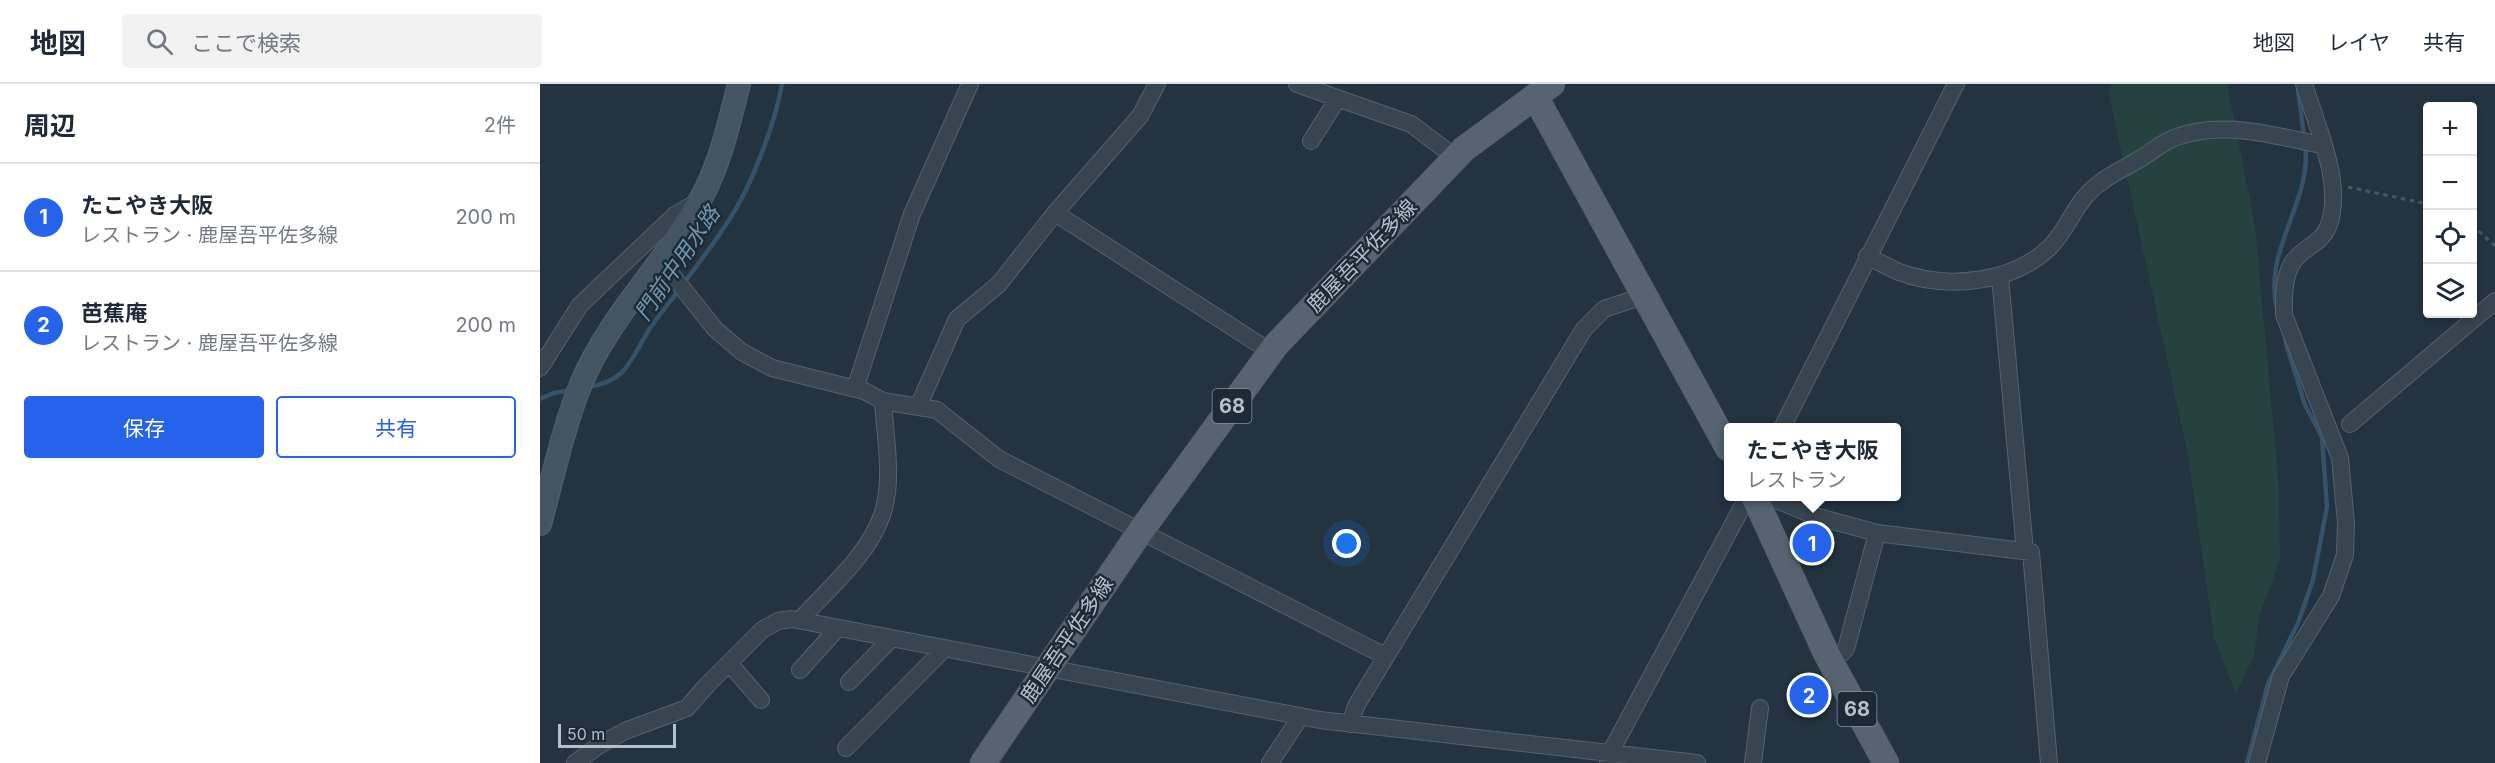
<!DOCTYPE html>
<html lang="ja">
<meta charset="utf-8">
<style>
:root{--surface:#fff;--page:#f2f2f3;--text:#1f2937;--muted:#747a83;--line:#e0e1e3;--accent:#2563eb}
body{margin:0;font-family:Inter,"Noto Sans JP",sans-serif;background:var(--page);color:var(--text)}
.controls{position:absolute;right:18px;top:18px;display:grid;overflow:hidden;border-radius:6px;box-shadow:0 3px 9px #0003}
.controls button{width:54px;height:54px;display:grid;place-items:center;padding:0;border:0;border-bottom:2px solid var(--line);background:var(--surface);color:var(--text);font:30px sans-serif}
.scale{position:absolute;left:18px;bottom:15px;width:118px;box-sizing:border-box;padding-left:6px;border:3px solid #b3bfcb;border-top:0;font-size:16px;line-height:21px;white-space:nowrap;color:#b3bfcb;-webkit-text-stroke:4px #1c2a35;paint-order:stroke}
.you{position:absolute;left:807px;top:460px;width:21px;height:21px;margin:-15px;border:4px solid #fff;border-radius:50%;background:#1a73e8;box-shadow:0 0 0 9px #1a73e833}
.badge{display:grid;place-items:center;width:39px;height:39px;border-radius:50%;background:var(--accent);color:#fff;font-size:20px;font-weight:700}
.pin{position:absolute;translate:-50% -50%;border:3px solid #fff;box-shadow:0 2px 6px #0006}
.popup{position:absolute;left:1184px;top:339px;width:177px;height:78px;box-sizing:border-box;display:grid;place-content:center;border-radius:6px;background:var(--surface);filter:drop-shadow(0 2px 4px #0005);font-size:20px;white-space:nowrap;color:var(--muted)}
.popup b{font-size:22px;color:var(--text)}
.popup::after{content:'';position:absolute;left:50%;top:100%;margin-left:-12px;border:12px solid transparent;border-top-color:var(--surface)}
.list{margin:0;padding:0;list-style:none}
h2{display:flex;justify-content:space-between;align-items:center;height:78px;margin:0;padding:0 24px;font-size:26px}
h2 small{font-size:20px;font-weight:400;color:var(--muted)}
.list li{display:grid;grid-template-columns:39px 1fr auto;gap:18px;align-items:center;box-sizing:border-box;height:108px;padding:0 24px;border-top:2px solid var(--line)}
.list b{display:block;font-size:22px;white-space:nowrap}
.list p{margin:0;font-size:20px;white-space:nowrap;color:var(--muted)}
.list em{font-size:20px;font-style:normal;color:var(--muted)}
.actions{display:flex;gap:12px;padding:18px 24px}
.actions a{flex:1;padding:14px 0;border:2px solid var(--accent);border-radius:6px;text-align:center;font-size:21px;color:var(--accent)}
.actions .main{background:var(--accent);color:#fff}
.icon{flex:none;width:33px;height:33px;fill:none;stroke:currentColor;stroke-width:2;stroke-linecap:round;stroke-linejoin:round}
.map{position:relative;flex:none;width:1955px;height:679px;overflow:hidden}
header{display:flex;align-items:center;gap:36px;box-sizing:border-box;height:84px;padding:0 30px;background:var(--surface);border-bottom:2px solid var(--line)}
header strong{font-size:28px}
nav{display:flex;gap:33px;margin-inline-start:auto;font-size:21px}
.search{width:420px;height:54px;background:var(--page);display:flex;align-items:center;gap:15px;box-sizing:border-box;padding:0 21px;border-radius:6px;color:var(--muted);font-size:22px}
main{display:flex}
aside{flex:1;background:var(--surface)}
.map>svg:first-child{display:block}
</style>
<header>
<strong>地図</strong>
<div class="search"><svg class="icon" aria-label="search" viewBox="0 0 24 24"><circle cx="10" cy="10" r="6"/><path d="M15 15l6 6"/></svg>ここで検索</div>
<nav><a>地図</a><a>レイヤ</a><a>共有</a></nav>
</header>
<main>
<aside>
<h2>周辺<small>2件</small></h2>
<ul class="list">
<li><span class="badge">1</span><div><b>たこやき大阪</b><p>レストラン · 鹿屋吾平佐多線</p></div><em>200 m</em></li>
<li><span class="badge">2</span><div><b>芭蕉庵</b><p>レストラン · 鹿屋吾平佐多線</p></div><em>200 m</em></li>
</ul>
<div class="actions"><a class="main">保存</a><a>共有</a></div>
</aside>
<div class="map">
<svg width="1955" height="679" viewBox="0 0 1955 679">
<rect width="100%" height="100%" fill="#233340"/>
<path fill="#254140" d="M1572 0H1687L1715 141 1739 402 1740 475 1720 530 1714 571 1696 610 1674 554 1648 371 1568 7Z"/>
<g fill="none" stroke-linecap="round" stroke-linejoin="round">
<path stroke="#355268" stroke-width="4.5" d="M1758 5 1764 53
M143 200C159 179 175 158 189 136 211 103 235 40 242 0
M1737 225C1722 167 1773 116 1765 61
M48 303C86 297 89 279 107 249 116 234 128 221 138 207
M0 315 14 309 31 306
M1707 679 1728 600 1758 539 1773 496 1787 423 1782 353 1765 321 1745 256"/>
<g stroke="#55626e" stroke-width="18">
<path id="street" d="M757 0 871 40 916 74
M771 57 798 14
M515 129 600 32 617 0
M1327 172C1337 177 1348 183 1359 188 1407 206 1473 199 1510 163 1525 148 1531 130 1544 114 1559 95 1582 86 1603 73 1613 67 1623 58 1634 54 1682 35 1734 52 1782 61
M121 177 175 245 202 268 232 284 324 307 343 317 397 326 459 375 845 572
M1460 193 1485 467
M0 284 40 221 135 131 159 117
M315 305 372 130 430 0
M378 323 417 235 459 200 515 129 731 268
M1810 340 1955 217
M1242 344 1416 0
M1227 412 1275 432 1337 449 1491 468 1509 679
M260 536C288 505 328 472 342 431 354 397 345 352 343 317
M189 579 221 616
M1292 579 1306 565 1337 449
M260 586 298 544
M309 598 351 555
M810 640 816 622 1044 245 1064 225 1103 212
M306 664 404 565
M35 679 58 662 85 647 147 624 167 601 222 546 238 537 252 535 780 636 1157 679
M730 679 761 632
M1068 679 1069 671 1208 412
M1213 679 1220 624
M1717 679 1741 592 1791 512 1805 471 1806 439 1800 374 1744 231C1744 214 1743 193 1753 178 1763 163 1781 160 1788 143 1805 101 1776 41 1764 0"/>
</g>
<g stroke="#55626e" stroke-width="24">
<path id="secondary" d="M0 440C13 393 23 344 41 300 69 232 125 180 160 116 180 81 189 39 199 0"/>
</g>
<g stroke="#404e59" stroke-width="27">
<path id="primary" d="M996 14 1188 364
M1214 412 1287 571 1346 679
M443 679 600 448 736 261 924 65 1012 0"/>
</g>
<path stroke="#435d5c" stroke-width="3" stroke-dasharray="4.5 4.5" stroke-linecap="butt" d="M1808 103 1888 120
M1932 141 1955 162"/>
<use href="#street" stroke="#374550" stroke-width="16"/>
<use href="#secondary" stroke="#455463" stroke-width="22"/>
<use href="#primary" stroke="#556470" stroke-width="26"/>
</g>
<g text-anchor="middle" stroke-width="5" stroke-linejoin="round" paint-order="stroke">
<g fill="#1c2a35" stroke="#86929e" stroke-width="1.5">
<rect x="672.5" y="305" width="39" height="34" rx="4.5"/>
<rect x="1297.5" y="608" width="39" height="34" rx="4.5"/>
</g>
<g font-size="20" font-weight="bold" fill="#b3bfcb">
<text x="692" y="329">68</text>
<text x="1317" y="632">68</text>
</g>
<g font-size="21" fill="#b3bfcb" stroke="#1c2a35">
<text transform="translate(822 172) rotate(-46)" y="7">鹿屋吾平佐多線</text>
<text transform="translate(527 556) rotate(-56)" y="7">鹿屋吾平佐多線</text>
</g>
<g font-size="22" font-style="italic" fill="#7195b0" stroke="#1c2a35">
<text transform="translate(137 179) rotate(-56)" y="8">門前中用水路</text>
</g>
</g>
</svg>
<div class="controls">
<button>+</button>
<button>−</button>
<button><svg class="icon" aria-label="locate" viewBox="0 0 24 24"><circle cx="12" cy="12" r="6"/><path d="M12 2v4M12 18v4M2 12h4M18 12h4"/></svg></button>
<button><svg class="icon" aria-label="layers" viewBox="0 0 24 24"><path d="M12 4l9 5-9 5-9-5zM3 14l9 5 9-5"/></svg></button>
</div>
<div class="scale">50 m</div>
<div class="you"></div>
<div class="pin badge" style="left:1272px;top:459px">1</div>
<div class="popup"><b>たこやき大阪</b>レストラン</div>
<div class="pin badge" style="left:1269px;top:611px">2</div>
</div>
</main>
